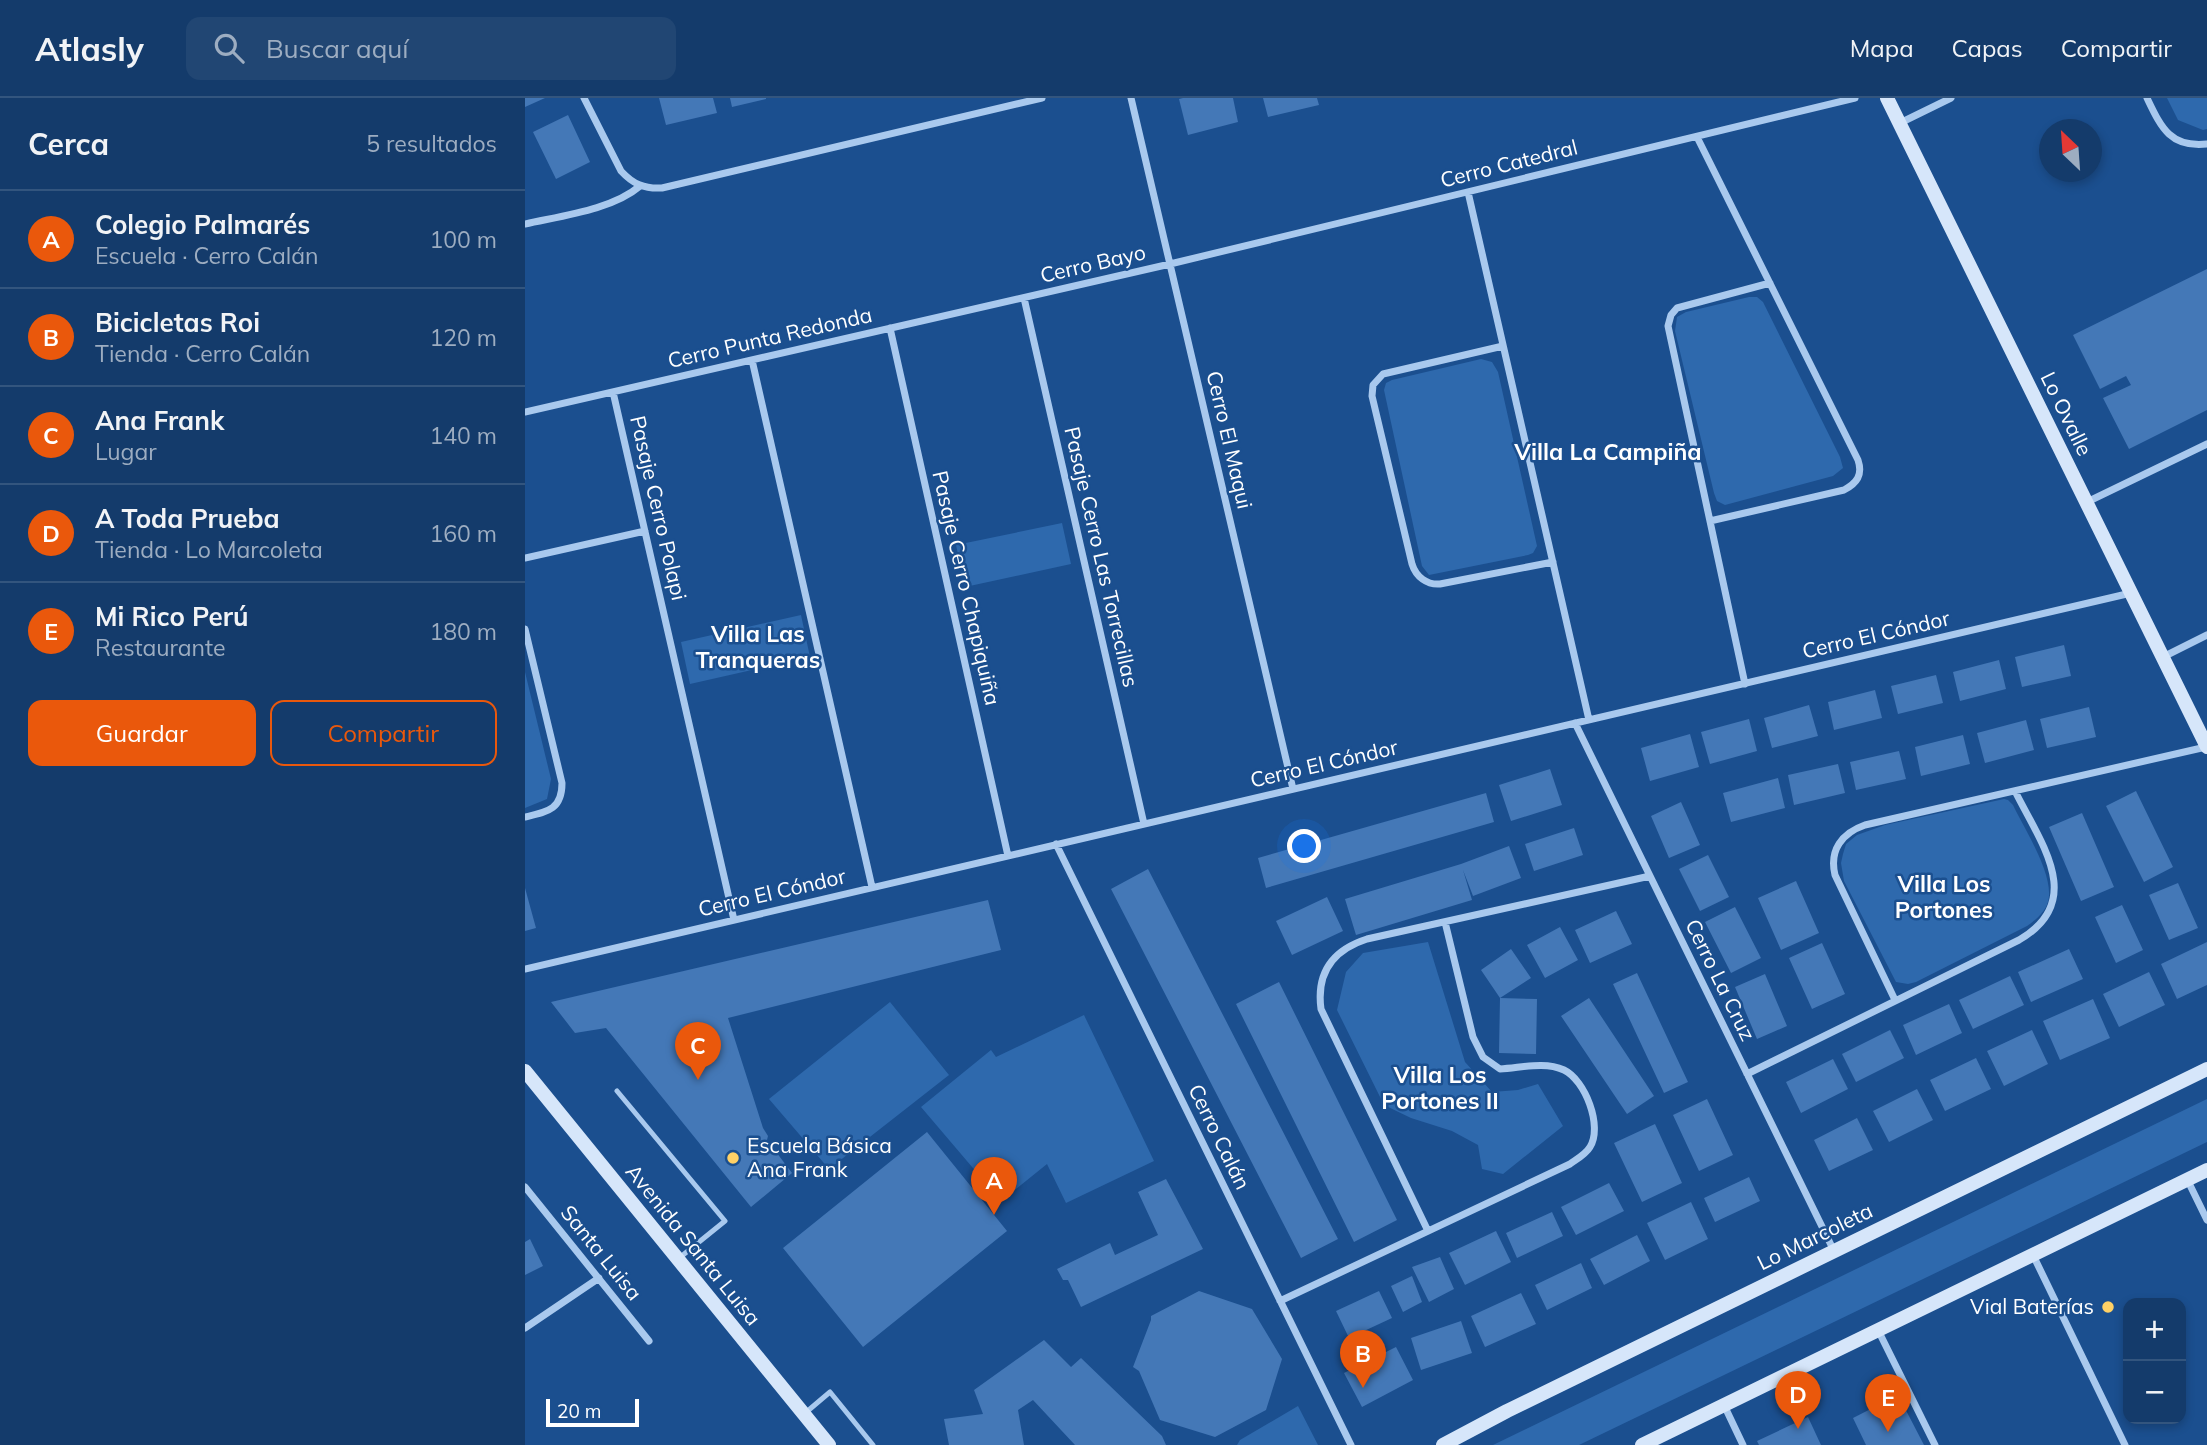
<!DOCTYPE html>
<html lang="es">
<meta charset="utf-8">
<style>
:root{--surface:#143b6b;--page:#214673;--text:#f1f3f6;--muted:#9dadc1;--line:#33557e;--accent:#ea580c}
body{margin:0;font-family:Mulish,sans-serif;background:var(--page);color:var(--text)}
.controls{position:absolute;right:21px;bottom:21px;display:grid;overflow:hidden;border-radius:14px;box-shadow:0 4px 10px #0003}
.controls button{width:63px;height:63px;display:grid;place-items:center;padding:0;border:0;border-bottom:2px solid var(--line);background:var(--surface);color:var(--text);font:35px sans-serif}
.compass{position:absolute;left:1514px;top:21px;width:63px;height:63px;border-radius:50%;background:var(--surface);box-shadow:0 4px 10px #0003;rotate:335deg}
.scale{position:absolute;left:21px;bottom:18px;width:93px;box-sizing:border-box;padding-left:7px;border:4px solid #fff;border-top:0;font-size:19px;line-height:24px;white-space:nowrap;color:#fff;-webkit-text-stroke:5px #1b4f8f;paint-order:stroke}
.you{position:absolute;left:780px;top:749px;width:24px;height:24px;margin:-18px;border:5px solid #fff;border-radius:50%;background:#1a73e8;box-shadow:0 0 0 10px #1a73e833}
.badge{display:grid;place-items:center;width:46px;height:46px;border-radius:50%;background:var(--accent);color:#fff;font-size:23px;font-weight:700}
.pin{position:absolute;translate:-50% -58px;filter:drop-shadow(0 2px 4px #0008)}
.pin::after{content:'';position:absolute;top:37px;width:24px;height:21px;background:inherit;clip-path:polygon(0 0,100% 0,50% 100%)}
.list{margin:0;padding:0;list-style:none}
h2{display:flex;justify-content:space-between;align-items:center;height:91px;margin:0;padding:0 28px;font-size:30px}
h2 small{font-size:23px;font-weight:400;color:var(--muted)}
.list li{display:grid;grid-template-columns:46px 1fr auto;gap:21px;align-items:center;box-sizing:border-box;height:98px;padding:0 28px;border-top:2px solid var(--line)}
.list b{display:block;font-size:26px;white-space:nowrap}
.list p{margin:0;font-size:23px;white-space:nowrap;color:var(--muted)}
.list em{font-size:23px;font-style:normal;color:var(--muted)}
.actions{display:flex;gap:14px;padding:21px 28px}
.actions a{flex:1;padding:16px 0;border:2px solid var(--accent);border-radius:14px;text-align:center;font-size:24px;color:var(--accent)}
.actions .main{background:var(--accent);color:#fff}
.icon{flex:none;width:38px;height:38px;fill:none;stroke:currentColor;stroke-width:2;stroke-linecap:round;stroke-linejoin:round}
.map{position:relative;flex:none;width:1682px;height:1347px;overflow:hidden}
header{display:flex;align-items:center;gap:42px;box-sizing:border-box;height:98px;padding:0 35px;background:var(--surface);border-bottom:2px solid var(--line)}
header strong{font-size:33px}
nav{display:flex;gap:38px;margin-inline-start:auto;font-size:24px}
.search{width:490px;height:63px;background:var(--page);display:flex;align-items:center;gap:18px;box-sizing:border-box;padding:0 24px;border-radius:14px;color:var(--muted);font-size:26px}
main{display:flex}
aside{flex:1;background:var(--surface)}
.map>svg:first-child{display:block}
</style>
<header>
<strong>Atlasly</strong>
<div class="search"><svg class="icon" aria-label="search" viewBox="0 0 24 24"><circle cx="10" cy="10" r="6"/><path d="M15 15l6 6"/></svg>Buscar aquí</div>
<nav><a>Mapa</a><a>Capas</a><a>Compartir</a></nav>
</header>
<main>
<aside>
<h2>Cerca<small>5 resultados</small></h2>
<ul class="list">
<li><span class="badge">A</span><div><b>Colegio Palmarés</b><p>Escuela · Cerro Calán</p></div><em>100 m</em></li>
<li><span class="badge">B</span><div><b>Bicicletas Roi</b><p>Tienda · Cerro Calán</p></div><em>120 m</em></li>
<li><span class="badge">C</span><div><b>Ana Frank</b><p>Lugar</p></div><em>140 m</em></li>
<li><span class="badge">D</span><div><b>A Toda Prueba</b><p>Tienda · Lo Marcoleta</p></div><em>160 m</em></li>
<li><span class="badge">E</span><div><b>Mi Rico Perú</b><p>Restaurante</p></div><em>180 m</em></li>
</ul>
<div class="actions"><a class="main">Guardar</a><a>Compartir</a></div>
</aside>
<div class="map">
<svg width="1682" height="1347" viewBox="0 0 1682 1347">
<rect width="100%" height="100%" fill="#1b4f8f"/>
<path fill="#2e69ad" d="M1642 0H1682V31L1678 32 1653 22Z
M1224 199H1232L1238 204 1315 359 1318 370 1308 378 1200 407 1192 403 1189 395 1150 233 1152 219 1161 214Z
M956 261 967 264 973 274 1012 448 1008 455 1003 457 904 477 897 468 859 292 861 285 867 282Z
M537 425 546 466 440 489 431 447Z
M276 517 285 559 165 586 156 544Z
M0 574 26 681 22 701 0 710Z
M1479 701 1483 702 1488 707C1499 730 1526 772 1524 798 1523 812 1513 820 1502 828L1391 884 1383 886 1371 884 1319 783 1316 765 1318 756 1321 746 1332 737 1360 727Z
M903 844 940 964 967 994 993 992 1013 986 1038 1028 978 1076 957 1071 953 1047 927 1033 886 1020 859 1007 812 912 821 874 838 855Z
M365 904 424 977 304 1071 244 1001Z
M559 917 629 1063 541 1105 522 1066 476 1103 396 1009 466 952 471 959Z
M1682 1001V1044L1054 1347H968Z
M773 1308 793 1347H712L715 1342Z"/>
<path fill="#4478b7" d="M0 0H20L0 9Z
M134 0H188L192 15 141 27Z
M205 0H241V1L207 9Z
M658 0H708L713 24 663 37 654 1Z
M738 0H792L794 7 743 19Z
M43 17 65 64 31 81 8 34Z
M1682 171V312L1604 351 1578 300 1606 287 1601 278 1575 291 1548 237Z
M1539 547 1546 578 1497 589 1490 559Z
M1474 562 1481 591 1435 603 1428 574Z
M1411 577 1418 605 1373 616 1366 588Z
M1350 592 1357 620 1309 632 1303 604Z
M1284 607 1293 638 1247 650 1239 620Z
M1564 609 1571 639 1522 650 1515 621Z
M1224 621 1232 653 1185 666 1176 634Z
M1501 622 1509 652 1460 665 1452 635Z
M1165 636 1174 669 1125 683 1116 650Z
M1438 637 1445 666 1396 678 1390 649Z
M1374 653 1381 681 1331 692 1325 664Z
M1313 666 1320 695 1269 707 1263 677Z
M1025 671 1037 707 986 723 974 687Z
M1253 680 1260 710 1206 724 1198 695Z
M1611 693 1648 769 1619 784 1581 708Z
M961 695 969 724 741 790 733 760Z
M1156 704 1175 747 1144 760 1126 718Z
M1557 715 1589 789 1556 803 1524 729Z
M1049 730 1058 757 1009 773 1000 746Z
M984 748 996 780 948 798 938 772 947 802 831 837 820 801 936 766Z
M1183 757 1204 799 1175 813 1154 771Z
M623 771 813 1141 776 1160 586 791Z
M1271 783 1294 835 1256 852 1233 800Z
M1653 785 1673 830 1644 842 1624 797Z
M0 790 11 830 0 833Z
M802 799 818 833 767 857 751 823Z
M463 802 476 852 203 920 238 1030 243 1038 242 1042 267 1075 226 1109 81 930 50 935 26 904Z
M1597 807 1618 852 1591 865 1570 819Z
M1210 809 1236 860 1206 875 1180 824Z
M1091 813 1107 846 1065 865 1050 832Z
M1035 829 1053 862 1020 880 1002 847Z
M1682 844V887L1652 901 1636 866Z
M1297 845 1320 896 1287 911 1264 860Z
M986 851 1006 880 975 900 956 872Z
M1544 851 1558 881 1506 904 1493 874Z
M1624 874 1640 907 1594 929 1578 896Z
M1112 875 1163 984 1139 995 1088 886Z
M1240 876 1262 928 1232 941 1210 889Z
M1485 878 1499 907 1448 931 1434 902Z
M754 884 872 1122 829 1144 711 906Z
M975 900 1012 901 1011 956 974 955Z
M1064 900 1129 998 1102 1016 1036 918Z
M1568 901 1585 940 1535 962 1518 923Z
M1424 906 1437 935 1391 957 1378 927Z
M1365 932 1379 960 1331 984 1317 956Z
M1507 932 1523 966 1479 988 1462 953Z
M1451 960 1466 991 1420 1013 1405 982Z
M1308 961 1323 991 1276 1015 1261 984Z
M1392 991 1408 1022 1364 1044 1348 1013Z
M1182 1001 1208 1057 1174 1073 1148 1017Z
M1332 1020 1348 1052 1304 1073 1289 1042Z
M1130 1026 1157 1085 1117 1104 1089 1045Z
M402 1034 482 1133 338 1249 258 1150Z
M1224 1079 1235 1103 1190 1124 1179 1100Z
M641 1081 678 1151 556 1209 543 1182H538L532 1171 585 1145 590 1157 633 1137 613 1094Z
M1084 1085 1099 1113 1051 1137 1036 1109Z
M1166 1104 1183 1141 1140 1162 1122 1125Z
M1027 1114 1038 1138 992 1160 981 1135Z
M971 1133 986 1164 940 1187 924 1155Z
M1112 1137 1125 1163 1079 1187 1065 1161Z
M5 1141 18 1168 0 1177V1144Z
M915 1159 929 1191 904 1204 887 1169Z
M1056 1165 1067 1190 1022 1212 1010 1187Z
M887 1178 897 1204 878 1214 866 1188Z
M674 1193 727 1211 757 1261 741 1312 690 1339 635 1322 614 1273 608 1269 626 1222V1218Z
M854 1193 867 1220 824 1240 811 1213Z
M996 1195 1011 1226 960 1249 946 1218Z
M936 1223 947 1255 896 1272 886 1240Z
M519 1242 546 1269 556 1260 637 1338 641 1347H550L508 1302 493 1312 499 1347H424L419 1321 458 1316 449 1292Z
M871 1249 888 1282 837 1309 819 1275Z
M1373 1297 1399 1347H1341L1328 1320Z
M1283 1319 1296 1347H1234L1232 1343Z"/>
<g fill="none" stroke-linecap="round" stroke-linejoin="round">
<path stroke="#a9c9ee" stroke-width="5" d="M92 993 200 1123 153 1161
M279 1316 305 1294 348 1347"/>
<path stroke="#a9c9ee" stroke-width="7" d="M59 0 96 73C108 86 119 91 137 90L517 0
M606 0 768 691
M1622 0C1636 29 1645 50 1682 46
M1375 25 1426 0
M1172 39 1333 362C1338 377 1332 385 1319 392L1185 423
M943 94 1064 622
M0 126C35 118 87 112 115 88
M499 200 619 726
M365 230 483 758
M978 248 858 276 848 287 847 298 887 466C891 479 902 487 915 486L1028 464
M227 262 347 789
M88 294 209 822
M0 314 645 166 1330 0
M1562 404 1682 346
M0 460 120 433
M0 531 37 685C37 712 22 714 0 719
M1638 559 1682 537
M1220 586 1143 228 1146 217 1152 210 1245 185
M1050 625 1309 1153
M531 746 826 1347
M0 871 1606 495
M1370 902 1310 777C1304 752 1317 735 1340 727L1681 649
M1222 976 1494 842C1562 803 1515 744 1490 693
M1662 1081 1682 1122
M0 1089 124 1243
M903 1133 796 911C791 874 808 852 842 841L1125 778
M1508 1157 1600 1347
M755 1203 1045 1066C1052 1061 1061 1056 1065 1049 1078 1028 1060 982 1039 972 1019 963 996 970 975 971L958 959 948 939 920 824
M0 1230 74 1180
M1353 1232 1410 1347
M1199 1307 1218 1347"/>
<path stroke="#d6e6fa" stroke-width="14" d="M1362 0 1682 649
M0 973 304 1347
M918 1347 982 1313 1682 971
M1117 1347 1682 1072"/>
</g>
<g fill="#ffd166" stroke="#1b4f8f" stroke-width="2.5">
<circle cx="208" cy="1060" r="7"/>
<circle cx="1583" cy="1209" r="7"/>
</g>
<g text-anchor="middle" stroke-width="5" stroke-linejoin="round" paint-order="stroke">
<g font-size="21" fill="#fff" stroke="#1b4f8f">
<text transform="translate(984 66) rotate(-14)" y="7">Cerro Catedral</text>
<text transform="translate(568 166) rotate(-13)" y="7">Cerro Bayo</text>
<text transform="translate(245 240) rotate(-13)" y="7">Cerro Punta Redonda</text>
<text transform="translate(1541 316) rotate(64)" y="7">Lo Ovalle</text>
<text transform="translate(704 342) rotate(77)" y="7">Cerro El Maqui</text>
<text transform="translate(133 410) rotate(77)" y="7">Pasaje Cerro Polapi</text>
<text transform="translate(576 459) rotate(77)" y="7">Pasaje Cerro Las Torrecillas</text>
<text transform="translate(441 490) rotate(77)" y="7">Pasaje Cerro Chapiquiña</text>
<text transform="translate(1351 537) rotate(-13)" y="7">Cerro El Cóndor</text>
<text transform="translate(799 666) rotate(-13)" y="7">Cerro El Cóndor</text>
<text transform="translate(247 795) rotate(-13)" y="7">Cerro El Cóndor</text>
<text transform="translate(1195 882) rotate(64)" y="7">Cerro La Cruz</text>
<text transform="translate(694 1039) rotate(64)" y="7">Cerro Calán</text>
<text transform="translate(1290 1139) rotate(-26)" y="7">Lo Marcoleta</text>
<text transform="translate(168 1147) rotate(51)" y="7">Avenida Santa Luisa</text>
<text transform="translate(76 1155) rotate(51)" y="7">Santa Luisa</text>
</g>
<g font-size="21" fill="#fff" stroke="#1b4f8f" text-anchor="start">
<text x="222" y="1055">Escuela Básica<tspan x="222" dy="24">Ana Frank</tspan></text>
<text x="1569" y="1216" text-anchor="end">Vial Baterías</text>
</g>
<g font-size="23" font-weight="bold" fill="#fff" stroke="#1b4f8f">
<text x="1083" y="362">Villa La Campiña</text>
<text x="233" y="544">Villa Las<tspan x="233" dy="26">Tranqueras</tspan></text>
<text x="1419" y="794">Villa Los<tspan x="1419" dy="26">Portones</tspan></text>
<text x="915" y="985">Villa Los<tspan x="915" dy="26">Portones II</tspan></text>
</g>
</g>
</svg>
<div class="controls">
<button>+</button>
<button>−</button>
</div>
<svg class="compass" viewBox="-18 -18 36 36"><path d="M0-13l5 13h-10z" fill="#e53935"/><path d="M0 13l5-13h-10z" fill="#9dadc1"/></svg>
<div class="scale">20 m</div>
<div class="you"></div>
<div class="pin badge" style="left:469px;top:1117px">A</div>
<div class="pin badge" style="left:838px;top:1290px">B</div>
<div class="pin badge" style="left:173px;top:982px">C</div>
<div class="pin badge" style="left:1273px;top:1331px">D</div>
<div class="pin badge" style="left:1363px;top:1334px">E</div>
</div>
</main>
